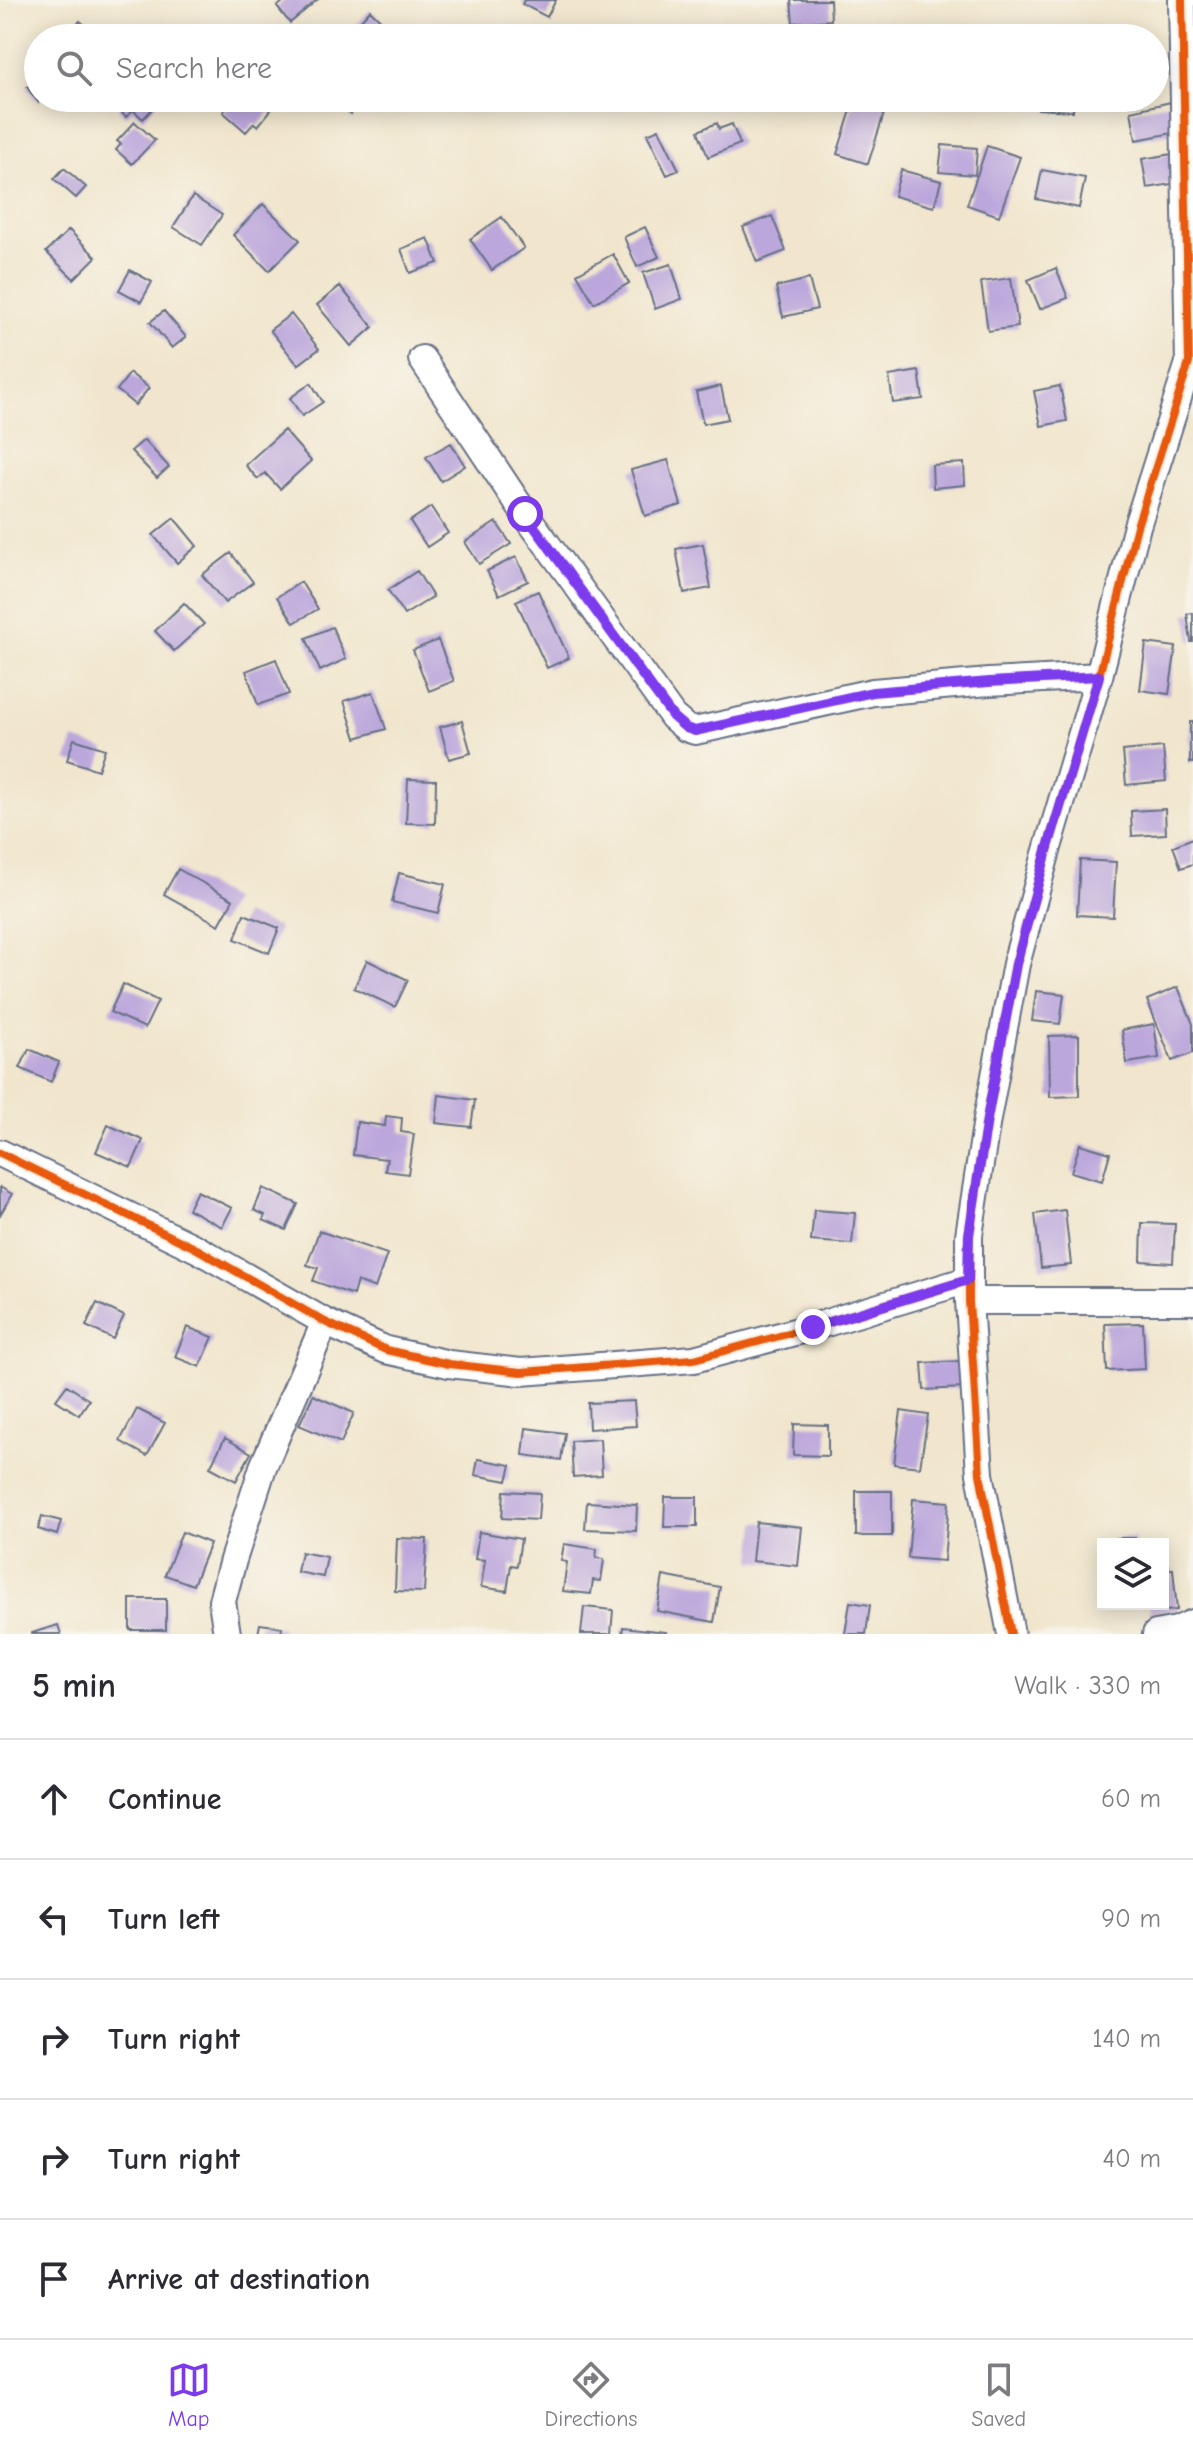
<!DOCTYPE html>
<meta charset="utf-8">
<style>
:root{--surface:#fff;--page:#f7f7f7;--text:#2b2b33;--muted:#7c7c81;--line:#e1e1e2;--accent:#7c3aed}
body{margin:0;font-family:"Comic Neue",sans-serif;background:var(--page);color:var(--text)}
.controls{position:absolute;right:24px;bottom:24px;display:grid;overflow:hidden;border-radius:0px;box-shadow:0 4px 20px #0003}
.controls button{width:72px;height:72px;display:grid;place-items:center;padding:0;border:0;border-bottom:2px solid var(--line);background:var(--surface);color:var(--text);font:40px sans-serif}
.stop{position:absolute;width:24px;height:24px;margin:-18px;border:6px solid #7c3aed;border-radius:50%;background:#fff}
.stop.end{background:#7c3aed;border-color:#fff;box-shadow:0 2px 8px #0008}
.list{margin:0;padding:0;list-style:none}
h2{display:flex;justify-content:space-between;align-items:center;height:104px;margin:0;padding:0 32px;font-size:34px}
h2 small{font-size:26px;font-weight:400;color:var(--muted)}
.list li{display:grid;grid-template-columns:52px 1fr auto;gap:24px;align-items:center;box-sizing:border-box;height:120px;padding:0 32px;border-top:2px solid var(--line)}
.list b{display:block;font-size:30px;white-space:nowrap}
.list em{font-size:26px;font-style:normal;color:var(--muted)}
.icon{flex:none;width:44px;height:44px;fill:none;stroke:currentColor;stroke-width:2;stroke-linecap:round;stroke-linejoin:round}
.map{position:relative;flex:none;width:1193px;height:1634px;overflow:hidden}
.search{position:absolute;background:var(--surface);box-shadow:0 4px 20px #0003;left:24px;right:24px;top:24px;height:88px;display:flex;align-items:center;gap:20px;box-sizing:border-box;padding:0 28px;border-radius:44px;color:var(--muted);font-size:30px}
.sheet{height:704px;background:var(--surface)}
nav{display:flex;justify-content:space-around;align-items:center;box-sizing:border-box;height:112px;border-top:2px solid var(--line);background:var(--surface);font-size:22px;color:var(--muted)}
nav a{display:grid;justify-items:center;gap:4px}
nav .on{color:var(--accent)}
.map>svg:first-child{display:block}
</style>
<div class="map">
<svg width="1193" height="1634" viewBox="0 0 1193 1634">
<rect width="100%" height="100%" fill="#f7f3e8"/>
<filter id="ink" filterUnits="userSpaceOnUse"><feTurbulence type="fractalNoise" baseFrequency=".0125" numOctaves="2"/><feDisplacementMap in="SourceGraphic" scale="16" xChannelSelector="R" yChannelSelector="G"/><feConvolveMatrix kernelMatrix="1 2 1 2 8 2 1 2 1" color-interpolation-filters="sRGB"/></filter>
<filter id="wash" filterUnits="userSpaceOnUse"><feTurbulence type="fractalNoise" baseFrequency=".006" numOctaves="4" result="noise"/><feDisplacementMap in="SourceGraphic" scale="32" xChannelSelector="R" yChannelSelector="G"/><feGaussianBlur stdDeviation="1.8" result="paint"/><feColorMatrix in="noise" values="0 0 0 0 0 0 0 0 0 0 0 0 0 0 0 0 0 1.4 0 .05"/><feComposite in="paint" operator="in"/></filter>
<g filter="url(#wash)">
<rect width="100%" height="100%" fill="#f1e6cd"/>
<g id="blocks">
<path fill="#bca7dc" d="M285 0H317L290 23 277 7Z
M524 0H556L547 17 522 4Z
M791 0H830L831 20 793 23Z
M370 10 392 31 386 38H358L351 31Z
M80 21 97 35 94 38H65Z
M38 79V102L27 87Z
M121 98H162L143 119 133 110 126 117 118 109 124 102Z
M236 98H257L271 110 258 126 254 123 246 132 223 112Z
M328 98H351L359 103 351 114Z
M855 98H868L887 104 868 164 837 154Z
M1038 98H1074L1073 111 1038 109Z
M1171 102 1178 132 1136 140 1131 111Z
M135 122 155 140 132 164 116 150 121 144 117 141Z
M717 123 719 129 732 124 740 144 708 157 698 131Z
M659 129 679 170 667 175 647 134Z
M942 145 977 148 975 175 939 172Z
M987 146 1020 157 999 216 967 205Z
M1178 153 1184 182 1147 188 1142 159Z
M64 168 86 187 76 198 54 179Z
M901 170 941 181 934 207 894 196Z
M1042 170 1085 178 1079 208 1036 199Z
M193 196 222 215 202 245 173 227Z
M263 204 300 240 269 271 233 235Z
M772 216 786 251 757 262 743 227Z
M502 217 524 248 492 270 470 239Z
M645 227 659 257 637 267 624 237Z
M69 230 96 257 74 279 46 252Z
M428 238 438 263 410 273 401 249Z
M613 254 629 283 594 303 577 274Z
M671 264 682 299 655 309 643 273Z
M1056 268 1068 298 1040 309 1028 280Z
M130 270 152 282 141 302 119 290Z
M1011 278 1018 327 988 331 981 282Z
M809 279 817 309 783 317 776 287Z
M340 286 373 327 351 346 317 305Z
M164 311 186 337 172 348 150 322Z
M291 314 319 349 298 365 270 330Z
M919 371 923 399 893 403 889 376Z
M130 373 149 388 135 405 117 390Z
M311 383 323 402 302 416 290 398Z
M721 386 728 419 703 424 696 392Z
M1060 386 1067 421 1041 426 1034 391Z
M284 430 311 461 280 489 265 473 258 479 245 465Z
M144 440 169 467 157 478 131 451Z
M451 443 465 466 441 481 426 457Z
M668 460 681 505 645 516 631 470Z
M964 463 965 485 933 488 932 465Z
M431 507 448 533 427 547 410 521Z
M174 518 197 546 177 563 153 535Z
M496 522 511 544 479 564 465 542Z
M703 544 711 588 684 593 676 549Z
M231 553 253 582 225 603 202 575Z
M516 557 528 581 499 595 487 571Z
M417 571 433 597 404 615 388 590Z
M301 582 318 609 294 623 277 597Z
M538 591 569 658 547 668 516 601Z
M184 603 204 624 174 651 155 631Z
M1193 613V642H1191L1187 614Z
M332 627 346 659 320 671 306 638Z
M438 640 454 681 429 691 413 650Z
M1146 643 1176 647 1169 694 1140 690Z
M276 659 289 694 258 705 246 671Z
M373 692 386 729 356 738 344 701Z
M462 721 471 753 449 759 440 727Z
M1190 722H1193V763H1190Z
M74 739 105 749 98 770 67 760Z
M1163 747 1166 781 1126 785 1123 751Z
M408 779 436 780 435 824 406 823Z
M1165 809 1166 834 1132 836 1131 811Z
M1193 838V864L1181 868 1173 846Z
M1080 860 1116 862 1113 917 1077 915Z
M178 869 233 900 219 925 164 894Z
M399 873 445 884 438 913 392 902Z
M244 914 279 928 269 953 235 939Z
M367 960 408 980 395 1007 354 988Z
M123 984 158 1001 145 1028 110 1012Z
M1178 987 1193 1024V1053L1172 1061 1147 1000Z
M1036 991 1064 994 1060 1024 1032 1021Z
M1154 1024 1159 1058 1127 1063 1122 1030Z
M1079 1035V1096L1050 1097 1049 1036Z
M29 1049 59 1062 51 1082 20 1068Z
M439 1095 475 1100 471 1127 436 1123Z
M386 1116 402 1118 401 1132 414 1134 408 1174 385 1171 387 1159 353 1155 357 1122 385 1126Z
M108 1125 143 1140 131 1167 96 1152Z
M1080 1144 1110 1153 1102 1181 1071 1172Z
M0 1187 12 1194 0 1215Z
M263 1188 298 1204 286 1230 263 1220 265 1215 254 1210Z
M197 1191 232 1208 222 1227 188 1209Z
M814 1210 855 1213 852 1244 811 1241Z
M1065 1210 1071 1265 1041 1268 1035 1214Z
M1142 1223 1175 1224 1173 1263 1141 1261Z
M319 1231 387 1254 375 1288 357 1281 353 1295 313 1281 318 1268 307 1265Z
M97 1303 124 1316 113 1339 86 1326Z
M1143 1323 1145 1369 1107 1371 1105 1324Z
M187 1327 213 1337 200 1367 175 1357Z
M961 1361 963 1388 924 1390 922 1363Z
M67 1385 89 1400 79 1415 56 1400Z
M313 1395 354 1413 341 1443 299 1425Z
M634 1401 636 1426 589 1429 588 1403Z
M137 1409 165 1423 147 1456 120 1441Z
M901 1411 928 1415 920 1467 894 1464Z
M794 1424 828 1425V1456L793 1455Z
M526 1428 565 1433 561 1460 523 1455Z
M225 1438 251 1453 236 1481 210 1467Z
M600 1439 602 1475 573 1477 571 1441Z
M478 1459 511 1465 507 1481 475 1475Z
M504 1491 540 1493 538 1520 502 1518Z
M856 1491H892V1536H856Z
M665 1497H697V1527H664Z
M913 1499 949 1502 944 1561 908 1558Z
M587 1502 637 1505 636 1531 585 1529Z
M42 1516 61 1521 57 1535 38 1529Z
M756 1522 802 1527 798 1566 752 1561Z
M182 1532 210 1543 193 1585 165 1575Z
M479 1532 521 1539 517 1566 511 1565 507 1591 481 1587 485 1560 475 1559Z
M397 1538 427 1539 424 1592 395 1591Z
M1117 1538H1135V1544H1117Z
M564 1544 597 1549 596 1558 604 1559 601 1581 593 1580 591 1594 563 1591 567 1562 561 1561Z
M301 1552 327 1557 323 1577 297 1572Z
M1163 1569H1173L1177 1610 1150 1612 1149 1604H1163Z
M663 1576 720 1587 714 1622 657 1611Z
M130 1599H166V1630H130Z
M850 1602 870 1605 866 1634H845Z
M584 1607 613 1610 611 1634H581Z
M260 1624 282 1627 281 1634H258Z
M58 1625 61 1634H32V1633Z
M623 1627 666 1632 665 1634H622Z"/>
</g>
</g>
<g filter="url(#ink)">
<use href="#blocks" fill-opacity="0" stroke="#666f85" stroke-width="2"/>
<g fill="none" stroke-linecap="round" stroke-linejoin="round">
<g stroke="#666f85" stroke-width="30">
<path id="street" d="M422 359 525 514 673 717 686 728 695 731 873 692 989 682 1099 676
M0 1153 197 1249 325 1322 386 1350 449 1364 521 1372 694 1359 813 1327 968 1280
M969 1301H1193
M227 1634 222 1601 233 1560 263 1467 325 1322
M1011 1634 980 1474 969 1301V1235L987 1119 1016 964 1046 854 1099 676 1137 526 1189 363 1182 0
M1156 1634 1177 1630 1193 1623"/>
</g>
<use href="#street" stroke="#fff" stroke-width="26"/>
<g stroke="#f7f3e8" stroke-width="13">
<path id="cycleway" d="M0 1153 197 1249 325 1322 386 1350 449 1364 521 1372 694 1359 813 1327 968 1280
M1011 1634 980 1474 969 1301V1235L987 1119 1016 964 1046 854 1099 676 1137 526 1189 363 1182 0"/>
</g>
<use href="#cycleway" stroke="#e8590c" stroke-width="8"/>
</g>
</g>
<g fill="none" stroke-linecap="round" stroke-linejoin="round" filter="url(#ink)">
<path stroke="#7c3aed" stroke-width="10" d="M525 514 673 717 686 728 695 731 873 692 989 682 1099 676 1046 854 1016 964 987 1119 969 1235 968 1280 813 1327"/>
</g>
</svg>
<div class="controls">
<button><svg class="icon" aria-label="layers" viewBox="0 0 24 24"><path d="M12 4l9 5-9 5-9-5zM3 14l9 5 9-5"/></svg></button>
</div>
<div class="stop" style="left:525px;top:514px"></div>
<div class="stop end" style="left:813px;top:1327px"></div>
<div class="search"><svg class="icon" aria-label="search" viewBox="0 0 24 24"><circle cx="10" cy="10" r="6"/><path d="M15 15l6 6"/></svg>Search here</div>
</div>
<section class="sheet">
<h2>5 min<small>Walk · 330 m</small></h2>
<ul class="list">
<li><svg class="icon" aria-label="ahead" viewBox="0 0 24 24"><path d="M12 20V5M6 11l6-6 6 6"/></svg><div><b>Continue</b></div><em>60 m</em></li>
<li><svg class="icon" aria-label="left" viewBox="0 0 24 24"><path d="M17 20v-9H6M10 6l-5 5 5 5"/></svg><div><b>Turn left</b></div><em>90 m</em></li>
<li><svg class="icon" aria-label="right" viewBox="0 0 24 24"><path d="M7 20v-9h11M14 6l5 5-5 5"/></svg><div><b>Turn right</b></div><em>140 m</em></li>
<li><svg class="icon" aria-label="right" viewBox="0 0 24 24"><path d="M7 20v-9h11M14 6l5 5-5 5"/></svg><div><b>Turn right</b></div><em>40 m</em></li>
<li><svg class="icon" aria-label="arrive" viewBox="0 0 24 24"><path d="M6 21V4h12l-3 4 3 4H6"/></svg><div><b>Arrive at destination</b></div></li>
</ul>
</section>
<nav>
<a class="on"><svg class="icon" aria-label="map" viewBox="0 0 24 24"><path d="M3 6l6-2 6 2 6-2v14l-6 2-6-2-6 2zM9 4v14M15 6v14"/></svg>Map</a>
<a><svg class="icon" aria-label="directions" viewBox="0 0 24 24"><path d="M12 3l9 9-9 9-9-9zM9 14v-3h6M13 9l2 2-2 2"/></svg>Directions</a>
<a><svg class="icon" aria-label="saved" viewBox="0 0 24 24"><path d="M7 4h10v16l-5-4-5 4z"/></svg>Saved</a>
</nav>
